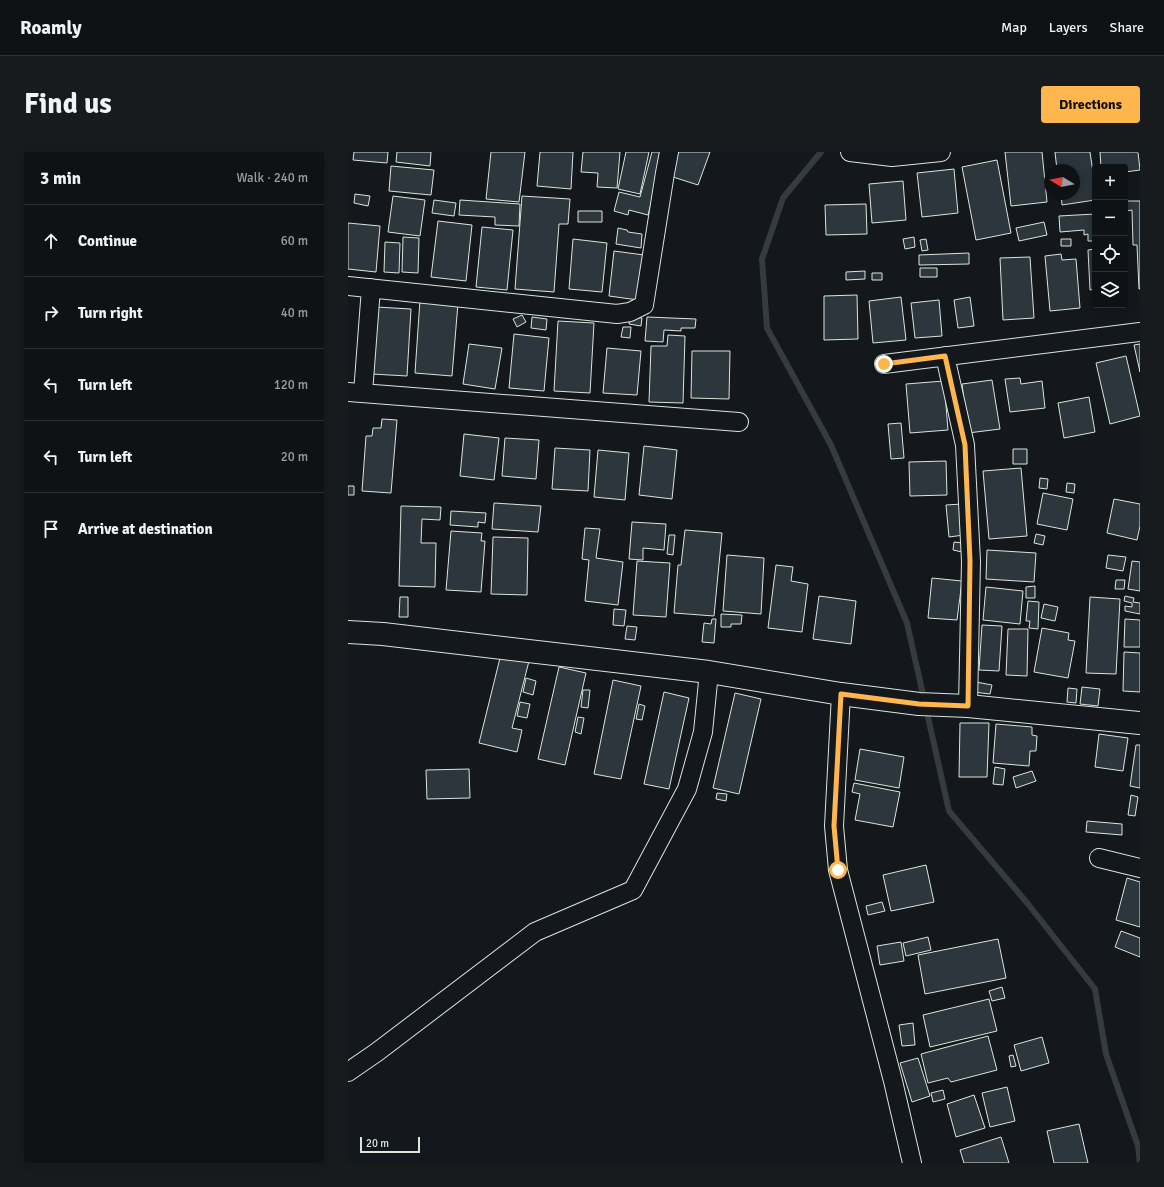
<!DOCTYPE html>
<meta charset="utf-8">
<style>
:root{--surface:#0f1215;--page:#181b1e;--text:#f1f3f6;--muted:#9b9ea0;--line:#2f3234;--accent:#ffb74d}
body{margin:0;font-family:Signika,sans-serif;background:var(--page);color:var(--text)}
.controls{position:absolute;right:12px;top:12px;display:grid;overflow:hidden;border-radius:4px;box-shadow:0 2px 10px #0003}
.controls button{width:36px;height:36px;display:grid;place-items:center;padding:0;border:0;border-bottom:1px solid var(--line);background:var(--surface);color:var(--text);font:20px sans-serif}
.compass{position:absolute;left:696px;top:12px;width:36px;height:36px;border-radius:50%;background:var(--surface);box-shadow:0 2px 10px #0003;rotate:280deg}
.scale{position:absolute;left:12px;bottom:10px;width:60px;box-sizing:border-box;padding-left:4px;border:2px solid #d8e6dc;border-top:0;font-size:11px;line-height:14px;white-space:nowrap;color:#d8e6dc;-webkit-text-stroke:3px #14181c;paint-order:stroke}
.stop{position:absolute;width:12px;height:12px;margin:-9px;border:3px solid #ffb74d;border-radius:50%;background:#fff}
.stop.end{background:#ffb74d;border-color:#fff;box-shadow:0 1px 4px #0008}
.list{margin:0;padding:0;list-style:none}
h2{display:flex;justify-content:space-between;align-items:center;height:52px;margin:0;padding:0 16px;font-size:17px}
h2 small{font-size:13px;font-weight:400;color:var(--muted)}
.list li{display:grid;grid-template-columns:26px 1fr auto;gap:12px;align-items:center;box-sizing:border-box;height:72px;padding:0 16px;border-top:1px solid var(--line)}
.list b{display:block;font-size:15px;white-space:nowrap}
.list em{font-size:13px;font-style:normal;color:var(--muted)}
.icon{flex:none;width:22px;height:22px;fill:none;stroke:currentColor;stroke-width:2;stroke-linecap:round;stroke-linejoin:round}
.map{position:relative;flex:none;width:792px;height:1011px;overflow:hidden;border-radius:4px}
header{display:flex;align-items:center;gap:24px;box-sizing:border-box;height:56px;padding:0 20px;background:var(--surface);border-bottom:1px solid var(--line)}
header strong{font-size:19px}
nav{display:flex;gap:22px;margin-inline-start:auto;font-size:14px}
.intro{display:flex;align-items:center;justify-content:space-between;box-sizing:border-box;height:96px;padding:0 24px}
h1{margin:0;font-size:28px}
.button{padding:10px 18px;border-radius:4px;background:var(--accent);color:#111;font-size:14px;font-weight:700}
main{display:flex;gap:24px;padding:0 24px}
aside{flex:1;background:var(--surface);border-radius:4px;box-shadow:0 2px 10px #0003}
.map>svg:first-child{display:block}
</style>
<header>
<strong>Roamly</strong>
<nav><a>Map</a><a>Layers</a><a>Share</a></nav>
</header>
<div class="intro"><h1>Find us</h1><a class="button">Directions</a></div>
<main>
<aside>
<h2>3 min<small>Walk · 240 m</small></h2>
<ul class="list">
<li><svg class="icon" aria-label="ahead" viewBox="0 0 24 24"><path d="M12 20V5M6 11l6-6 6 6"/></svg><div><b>Continue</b></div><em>60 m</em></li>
<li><svg class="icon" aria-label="right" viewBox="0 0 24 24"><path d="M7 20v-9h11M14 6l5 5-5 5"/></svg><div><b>Turn right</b></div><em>40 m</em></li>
<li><svg class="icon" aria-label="left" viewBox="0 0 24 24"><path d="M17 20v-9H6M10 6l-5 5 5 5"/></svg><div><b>Turn left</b></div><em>120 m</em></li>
<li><svg class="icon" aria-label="left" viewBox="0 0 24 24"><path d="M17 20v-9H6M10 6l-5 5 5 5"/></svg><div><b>Turn left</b></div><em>20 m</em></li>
<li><svg class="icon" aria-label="arrive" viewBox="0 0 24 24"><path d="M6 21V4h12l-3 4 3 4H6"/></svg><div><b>Arrive at destination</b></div></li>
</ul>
</aside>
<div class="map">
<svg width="792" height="1011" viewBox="0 0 792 1011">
<rect width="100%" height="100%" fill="#14181c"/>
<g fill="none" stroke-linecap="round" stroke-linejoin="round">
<path stroke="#363b3e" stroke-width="6" d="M473 0 435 46 414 107 419 176 483 293 559 471 601 659 680 752 747 837 758 902 790 994 792 1011"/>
</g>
<path fill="#2c363c" stroke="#d8e6dc" d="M6 0H40L39 11 5 8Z
M49 0H83L82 14 48 10Z
M143 0H177L171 50 138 47Z
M192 0H225L223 37 189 34Z
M235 0H272L269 36 249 35 250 21 233 20Z
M278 0H301L292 42 270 37Z
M304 0H317L300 63 281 58 280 63 266 59 271 40 292 45Z
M330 0H362L350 33 322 24Z
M657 0H694L699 50 663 54Z
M707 0H742L747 34V48L714 53 713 42H726V18H709Z
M752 0H790L792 18 777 20V15H753Z
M649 8 663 81 628 88 614 15Z
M43 14 86 18 83 43 41 39Z
M606 17 610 61 574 65 569 21Z
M555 29 558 68 524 71 521 32Z
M7 42 22 44 20 54 6 51Z
M45 44 77 48 72 84 40 80Z
M174 44 222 47 220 72H211L206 140 167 137Z
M86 48 108 51 106 64 84 61Z
M112 48 172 52 171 74 147 73V65L111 63Z
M778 49H792V137H791L789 93H785L784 58 778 59Z
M518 52 519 82 478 83 477 53Z
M230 59H254V70H230Z
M747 62V89H740V82L736 83V78L712 80 711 64Z
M90 69 124 73 118 129 83 125Z
M696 70 699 83 671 89 668 76Z
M0 71 32 74 28 120 0 117Z
M134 75 165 78 159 138 128 135Z
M270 76 279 78 280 80 294 82 293 96 268 92Z
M55 85 71 86 70 121 54 120Z
M566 85 567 95 557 97 555 87Z
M225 87 259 91 254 140 221 137Z
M578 87 580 98 574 99 572 88Z
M713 87H723V94H713Z
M37 90 52 91 51 121 36 120Z
M747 97V137L742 138 740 98Z
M266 99 296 103 290 148 261 144Z
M621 101V112L571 113V103Z
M713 102 714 108 728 107 732 156 702 159 697 104Z
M682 105 686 166 655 168 652 106Z
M572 116H589V125H572Z
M517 119V127L498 128V120Z
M524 121H534V128H524Z
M509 143 510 187 476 188V144Z
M553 145 558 188 525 191 521 149Z
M622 145 626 174 610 176 606 148Z
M72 148 110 151 104 224 67 221Z
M591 148 594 184 567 186 563 151Z
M28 155 63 157 59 224 24 222Z
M174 163 178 170 169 175 165 167Z
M184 165 199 167 198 178 183 176Z
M282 165 294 166 293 174 281 172Z
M299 165 348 167 347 176H333V179L316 178 315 190 297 189Z
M210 169 246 171 242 241 206 239Z
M275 175H283L282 186 273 185Z
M166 182 201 186 196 239 161 236Z
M320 183 337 184 335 251 301 250 303 194H319Z
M121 192 154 196 147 237 115 232Z
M792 192V220L786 193Z
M259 196 293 199 289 243 255 241Z
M344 199H382L381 247 343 246Z
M778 204 792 264 762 272 748 211Z
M672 226 673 232 694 229 697 256 662 260 657 227Z
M644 228 652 277 620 281 614 232Z
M596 229 600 278 562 281 558 232Z
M741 245 747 280 716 286 710 251Z
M34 267 49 268 43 341 14 339 18 284H24L25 276H33Z
M553 271 556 306 543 307 540 272Z
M116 282 151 286 146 328 112 324Z
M157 286 191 288 188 327 154 324Z
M296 294 329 298 324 347 291 343Z
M207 296 242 298 240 339 204 337Z
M665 297H679V312H665Z
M250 298 281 301 277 348 246 345Z
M598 309 599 343 562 344 561 310Z
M673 316 679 384 641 387 635 319Z
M692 326 700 327 699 337 691 336Z
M719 331 727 332 726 341 718 340Z
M0 334H6V343H0Z
M695 341 725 347 719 378 689 372Z
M766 347 792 352V374L789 388 759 381Z
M146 351 193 354 190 380 144 377Z
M614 352 616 383 601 385 598 353Z
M53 354 93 355 92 368 74 367 73 391H88L87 435 51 434Z
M103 359 138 361 137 371 130 370V375L102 373Z
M284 370 318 372 316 398 295 396V408L281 407Z
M237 376 252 377 248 406 275 410 270 453 237 449 241 408 234 407Z
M337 378 374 381 366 464 326 461 330 413H333Z
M103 379 134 381 133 389H137L133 440 98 438Z
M688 382 697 384 695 393 686 391Z
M321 383H327L325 403 319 402Z
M145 385 180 386 179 443 143 442Z
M606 390 616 391 614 400 605 398Z
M639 398 688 401 686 430 638 427Z
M379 403 416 406 413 462 375 459Z
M760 403 778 405 775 419 758 416Z
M289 409 322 411 318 465 285 463Z
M784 409 792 410V439L780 437Z
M428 413 445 415 443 429 460 432 454 480 420 476Z
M584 426 614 429 609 468 580 466Z
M768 428H777L776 437H767Z
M687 434V446H678V435Z
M638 435 675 439 672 472 635 468Z
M471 444 508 449 503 492 465 487Z
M777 444 786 446 785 450 792 451V462L777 459V454L784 455V451L776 449Z
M52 445H60V465H51Z
M742 445 772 447 768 522 738 521Z
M680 449 691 450 690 477 681 476 682 469H678Z
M696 452 710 455 707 469 693 466Z
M266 457 278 458 276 474 265 473Z
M373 462 394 463 393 472H383V475H373Z
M364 467H368L366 491 354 490 356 471 363 472Z
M777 467 792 468V495H776Z
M634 473 654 474 651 519 631 518Z
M279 474 289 475 287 488 277 487Z
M694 476 721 481 720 488 727 489 720 526 686 520Z
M660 477H680L679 524 658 523Z
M776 500 792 501V540L775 539Z
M153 502 181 509 164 576 174 578 169 600 131 591Z
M211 515 238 521 217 613 190 607Z
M178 526 188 529 185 543 175 540Z
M265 528 293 534 273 627 246 622Z
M628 530 644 533 642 542 626 540Z
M734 535 752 537 750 554 732 552Z
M720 536 729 537 728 551 719 550Z
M235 538H242L240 556 233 555Z
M316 540 341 546 321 637 296 632Z
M387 541 413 547 391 642 365 636Z
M172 550 182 552 179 566 169 564Z
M291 552 297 554 294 568 288 567Z
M230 565 236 566 233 582 227 580Z
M612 571H641L639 625H611Z
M648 572 684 575V583L689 584 688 599H682L681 614 645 611Z
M751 582 780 586 775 619 747 615Z
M788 593H792V636L782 634Z
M512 597 556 605 551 636 507 628Z
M647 615 657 617 655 633 645 632Z
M121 617 122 646 79 647 78 618Z
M684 619 688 629 668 636 665 625Z
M506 631 552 640 545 675 507 668 512 642 504 640Z
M369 641 379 642 378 649 368 647Z
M783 643 790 645 787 664 780 663Z
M739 669 774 672V683L738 680Z
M578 713 586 750 543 759 535 723Z
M779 726 792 730V775L768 768Z
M534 750 537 759 520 763 518 754Z
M773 779 792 786V805L767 795Z
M580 785 583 798 558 804 555 791Z
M650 787 658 826 577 842 570 803Z
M553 790 556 809 532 813 529 794Z
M654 835 657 846 644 849 641 839Z
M641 847 649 879 582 895 575 863Z
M565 871 567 893 554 894 551 873Z
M640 884 649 918 603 930 600 926 580 931 573 902Z
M694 885 701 911 673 919 666 893Z
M665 903 668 914 663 915 661 904Z
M570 906 582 944 564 950 552 911Z
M659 935 667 969 642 975 634 941Z
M595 938 597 947 585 950 583 941Z
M626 943 637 976 608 985 599 952Z
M731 972 740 1011H706L699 979Z
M653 985 661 1011H616L612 998Z"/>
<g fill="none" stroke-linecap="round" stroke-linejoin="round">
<g stroke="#d8e6dc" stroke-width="20">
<path id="street" d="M502 0 544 5 593 0
M0 134 269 162 282 160 296 153 317 21 321 0
M597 204 617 293 623 409 620 554
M536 212 792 180
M0 240 391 270
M15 241 23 136
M493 542 486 674 490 718 545 929 564 1011
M751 706 792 716
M0 920 29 900 187 780 285 738 339 637 355 580 361 520"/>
</g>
<g stroke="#d8e6dc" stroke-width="24">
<path id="secondary" d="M0 480 35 482 361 520 493 542 571 552 620 554 792 571"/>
</g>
<use href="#street" stroke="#14181c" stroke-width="18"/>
<use href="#secondary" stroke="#14181c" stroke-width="22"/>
</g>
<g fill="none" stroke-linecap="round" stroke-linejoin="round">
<path stroke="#ffb74d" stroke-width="5" d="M490 718 486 674 493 542 571 552 620 554 622 409 617 293 597 204 536 212"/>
</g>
</svg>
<div class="controls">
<button>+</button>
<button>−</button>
<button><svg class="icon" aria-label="locate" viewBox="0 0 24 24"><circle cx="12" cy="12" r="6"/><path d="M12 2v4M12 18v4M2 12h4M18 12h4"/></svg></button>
<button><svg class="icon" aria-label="layers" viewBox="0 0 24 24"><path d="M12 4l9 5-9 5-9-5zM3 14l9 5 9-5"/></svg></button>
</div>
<svg class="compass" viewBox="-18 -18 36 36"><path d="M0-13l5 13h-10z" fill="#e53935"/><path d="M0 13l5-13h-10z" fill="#9b9ea0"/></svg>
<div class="scale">20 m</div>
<div class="stop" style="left:490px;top:718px"></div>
<div class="stop end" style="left:536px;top:212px"></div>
</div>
</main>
